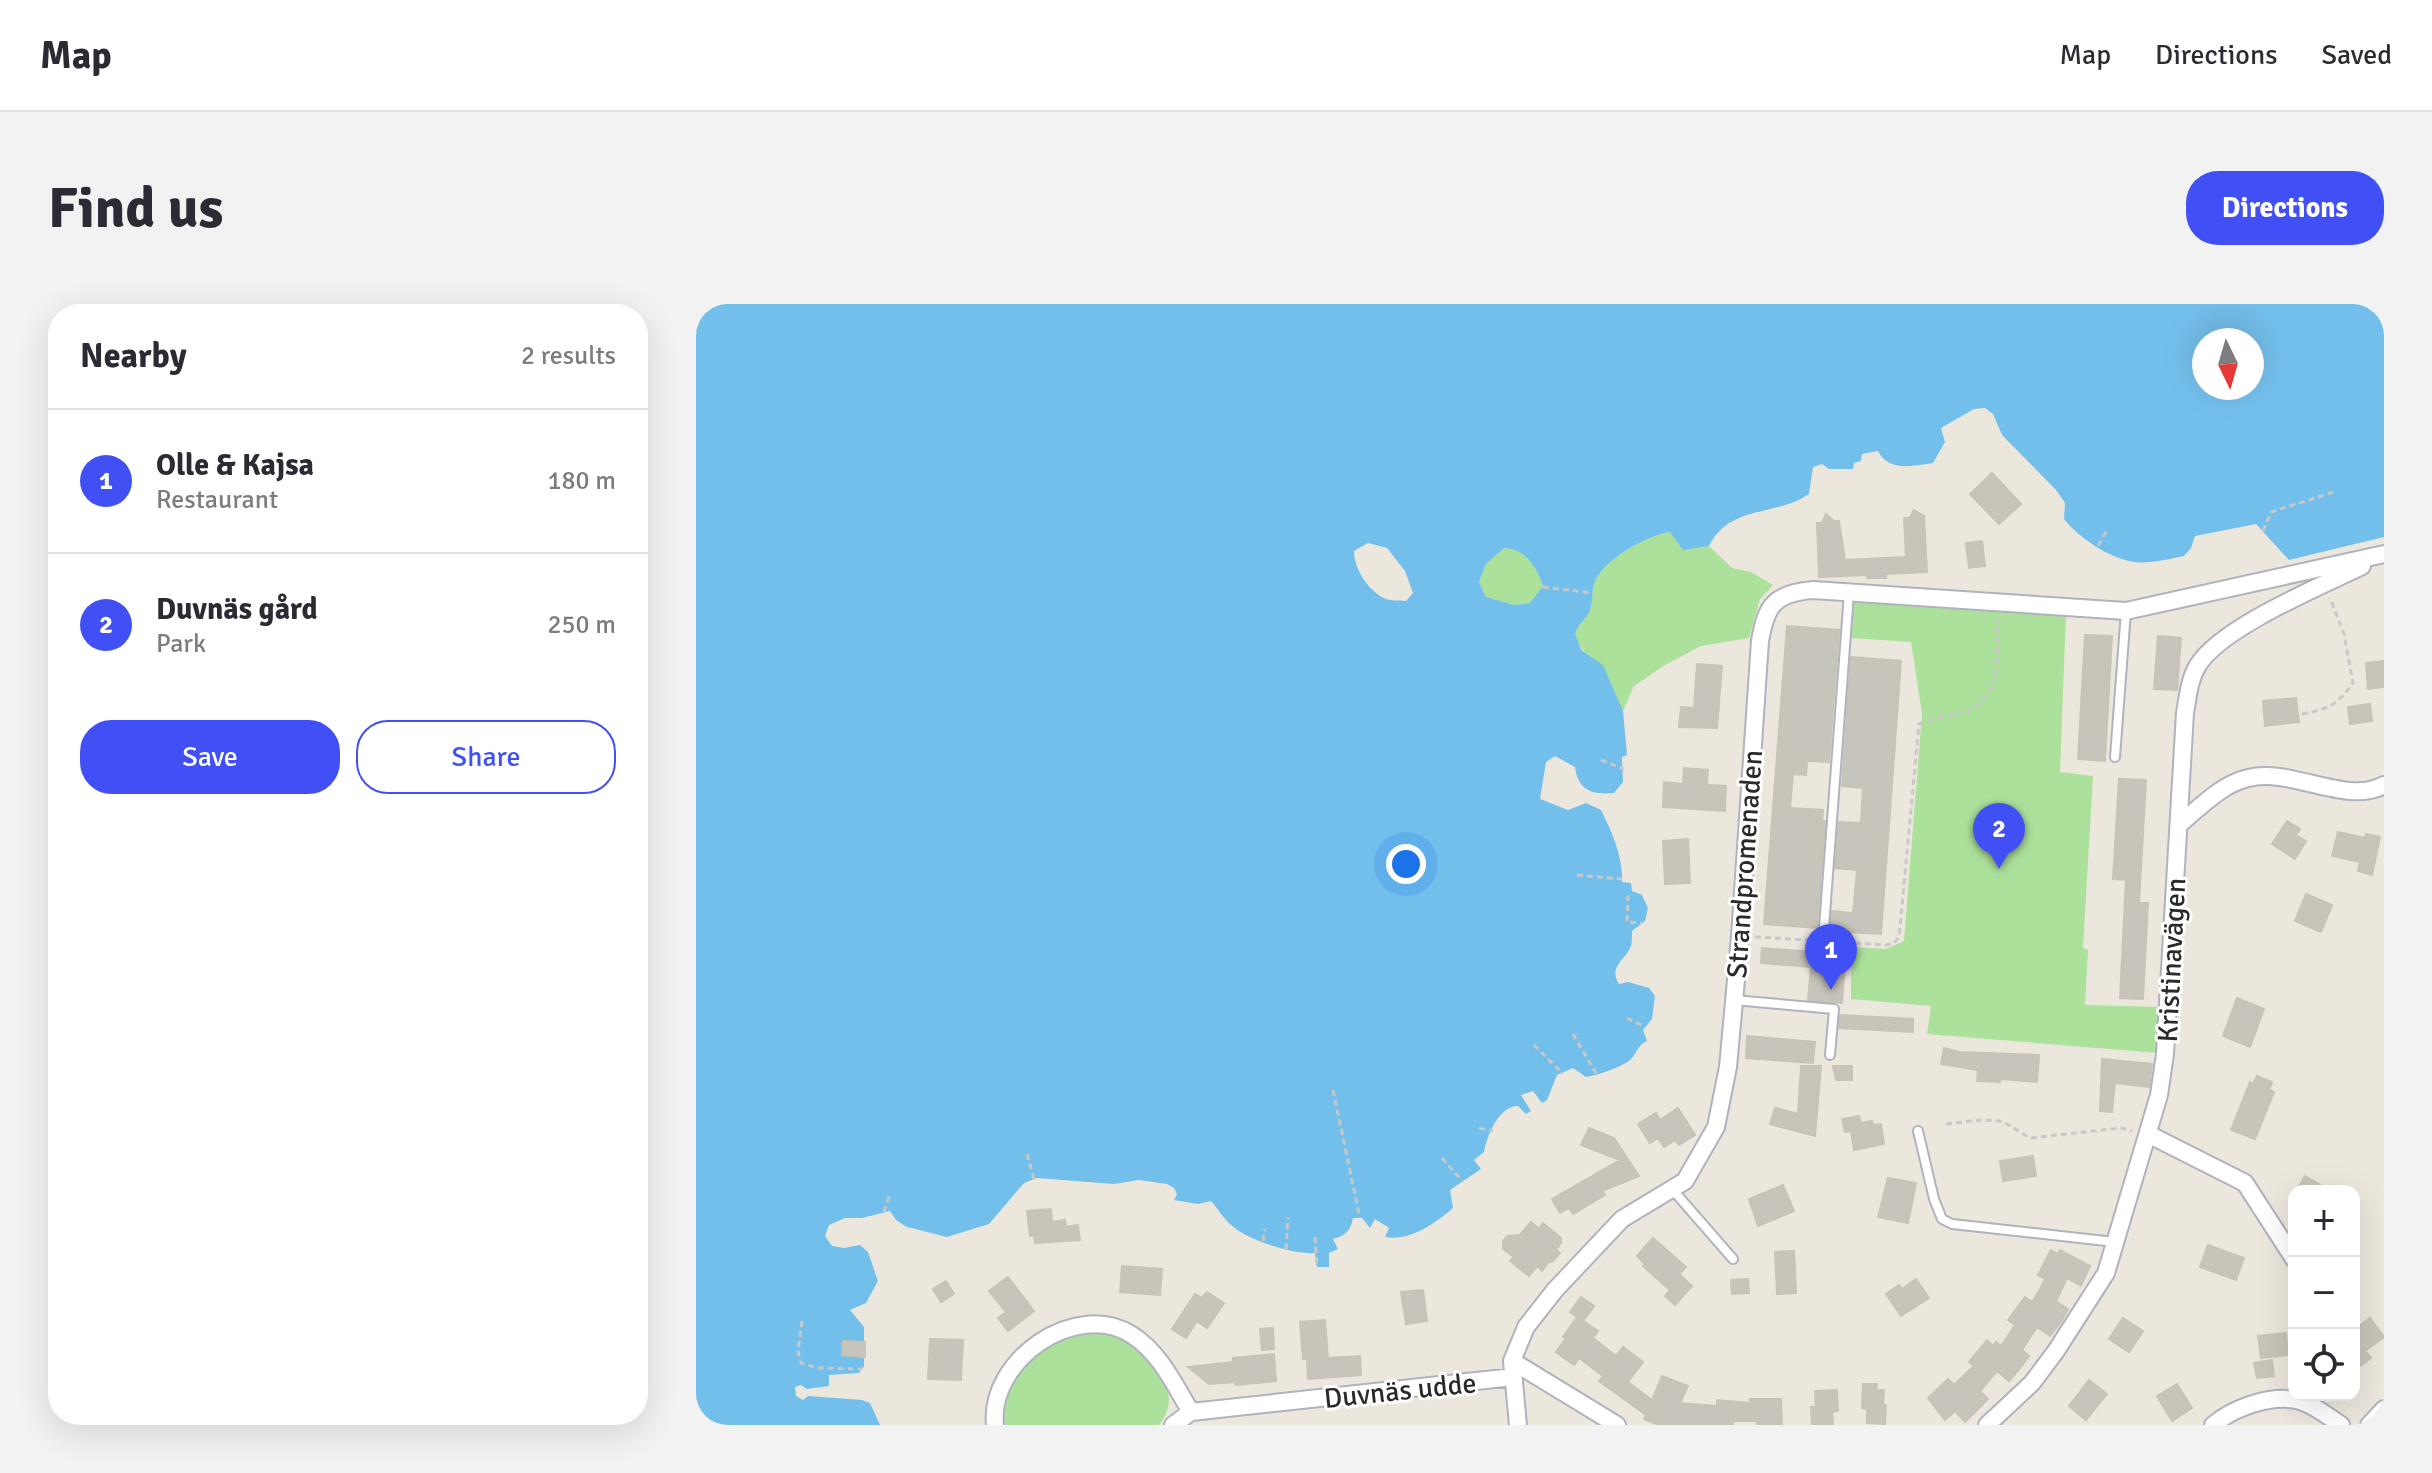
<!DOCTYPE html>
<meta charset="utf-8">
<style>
:root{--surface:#fff;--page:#f2f2f3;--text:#2b2b33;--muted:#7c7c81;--line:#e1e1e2;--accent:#4150f5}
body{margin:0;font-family:Signika,sans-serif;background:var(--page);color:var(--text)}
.controls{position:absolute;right:24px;bottom:24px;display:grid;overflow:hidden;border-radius:16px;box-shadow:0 8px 32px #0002}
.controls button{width:72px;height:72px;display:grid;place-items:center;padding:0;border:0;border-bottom:2px solid var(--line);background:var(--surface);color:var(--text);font:40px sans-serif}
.compass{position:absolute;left:1496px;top:24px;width:72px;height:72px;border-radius:50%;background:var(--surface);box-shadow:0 8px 32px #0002;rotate:175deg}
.you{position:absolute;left:710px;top:560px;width:28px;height:28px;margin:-20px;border:6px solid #fff;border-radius:50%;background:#1a73e8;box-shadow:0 0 0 12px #1a73e833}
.badge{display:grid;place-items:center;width:52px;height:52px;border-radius:50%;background:var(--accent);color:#fff;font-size:26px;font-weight:700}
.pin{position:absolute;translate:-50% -66px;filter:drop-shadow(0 2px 4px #0008)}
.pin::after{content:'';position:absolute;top:42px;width:28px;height:24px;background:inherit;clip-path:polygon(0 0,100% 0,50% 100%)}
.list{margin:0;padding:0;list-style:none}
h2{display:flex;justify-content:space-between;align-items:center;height:104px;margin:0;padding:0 32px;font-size:34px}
h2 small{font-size:26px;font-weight:400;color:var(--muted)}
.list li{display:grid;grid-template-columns:52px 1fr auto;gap:24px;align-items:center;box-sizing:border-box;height:144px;padding:0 32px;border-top:2px solid var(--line)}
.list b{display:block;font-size:30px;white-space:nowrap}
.list p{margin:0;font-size:26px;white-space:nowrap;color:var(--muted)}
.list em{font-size:26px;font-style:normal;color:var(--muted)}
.actions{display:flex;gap:16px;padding:24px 32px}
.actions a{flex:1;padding:18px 0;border:2px solid var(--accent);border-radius:32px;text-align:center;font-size:28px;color:var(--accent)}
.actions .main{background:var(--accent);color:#fff}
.icon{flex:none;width:44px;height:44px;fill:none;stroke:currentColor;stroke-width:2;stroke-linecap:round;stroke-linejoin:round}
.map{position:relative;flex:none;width:1688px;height:1121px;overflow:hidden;border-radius:32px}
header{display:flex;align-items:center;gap:48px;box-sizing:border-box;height:112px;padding:0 40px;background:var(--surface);border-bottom:2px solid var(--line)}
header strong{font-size:38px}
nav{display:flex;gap:44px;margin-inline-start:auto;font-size:28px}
.intro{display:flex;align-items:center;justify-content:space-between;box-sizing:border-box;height:192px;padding:0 48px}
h1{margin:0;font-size:56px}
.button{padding:20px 36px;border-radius:32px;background:var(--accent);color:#fff;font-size:28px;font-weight:700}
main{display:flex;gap:48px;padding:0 48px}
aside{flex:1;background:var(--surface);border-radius:32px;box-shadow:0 8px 32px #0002}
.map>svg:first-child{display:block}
</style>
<header>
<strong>Map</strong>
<nav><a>Map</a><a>Directions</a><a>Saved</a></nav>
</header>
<div class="intro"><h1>Find us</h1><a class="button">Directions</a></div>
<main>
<aside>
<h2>Nearby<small>2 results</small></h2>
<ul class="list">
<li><span class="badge">1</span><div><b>Olle &amp; Kajsa</b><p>Restaurant</p></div><em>180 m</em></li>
<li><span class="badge">2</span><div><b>Duvnäs gård</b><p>Park</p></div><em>250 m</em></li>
</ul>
<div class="actions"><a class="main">Save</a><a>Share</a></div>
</aside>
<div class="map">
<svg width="1688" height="1121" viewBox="0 0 1688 1121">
<rect width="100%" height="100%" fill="#ece7dd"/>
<path fill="#ace19b" d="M974 228C986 241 996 246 1013 242L1036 264 1055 268 1077 281 1064 295 1053 334 1005 342 969 361 938 382 927 407C913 380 891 358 878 330 883 319 886 319 892 310 898 301 895 289 898 280 905 257 951 231 974 228Z
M808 244C833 246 840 261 847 283L834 299 819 301 790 293 783 278 790 260Z
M1158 297 1370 309 1364 468 1397 472 1387 644 1392 646 1389 701 1464 703 1462 749 1231 730 1235 702 1155 695V643L1190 645 1208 637 1226 410 1215 338 1155 334Z
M399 1026C406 1027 416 1028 423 1031 454 1046 491 1088 463 1121H307C312 1060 341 1037 399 1026Z"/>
<path fill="#73bfeb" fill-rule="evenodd" d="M0 0H1688V233L1593 256 1560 220 1499 232 1495 244 1488 252C1473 255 1453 260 1438 258 1413 254 1383 234 1368 215L1369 199 1360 186 1306 131 1297 110 1289 104 1278 105 1245 124 1249 138 1237 159C1218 162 1192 168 1182 147L1166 150 1165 157 1158 159 1157 165H1133L1126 160 1117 163 1113 190C1080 213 1034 200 1013 242L987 246 974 228C951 231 905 257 898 280 895 289 898 301 892 310 886 319 883 319 879 330L886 347 907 361 927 407 931 451 926 453 927 478 918 489C897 491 882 487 879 463L859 452 850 458 844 495 872 506 890 499 905 506C916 528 927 552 926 578L935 579 936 587 946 591 952 604 949 617 936 627C936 629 936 640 935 642 929 657 912 662 923 680L932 678 953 684 959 692 956 715 947 726 951 737C941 741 941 750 934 756 924 764 902 771 890 773L877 764 861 771 851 796 846 799 837 787 825 791 835 807 830 810 822 802C803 802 791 831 788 848L778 856 785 865 754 886 757 904C740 919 713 938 689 933L693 924 679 915 674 924 666 914H657C655 926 649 932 637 935L642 945 633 949V963H621L619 949C598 951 551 936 535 921 528 915 522 905 515 897L502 900 478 896 481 890 478 884 471 880 443 876 418 880 341 874 328 879 293 920 251 933 211 923 200 916 194 907 166 914H149L133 921 129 932 136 942 148 944 164 941 172 948 182 977 170 999 154 1006 168 1023V1062L163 1069 133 1071V1082L111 1085 105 1081 99 1083 100 1092 107 1096 112 1092 166 1096 174 1099 184 1121H0ZM1508 36H1556V84H1508ZM672 239 691 244 709 267 717 289 710 297C704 296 695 297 690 295 673 288 658 265 658 247ZM808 244C831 246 840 262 847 282L834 299 819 301 790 293 783 278 790 260Z"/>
<path fill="#c7c5bb" stroke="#c7c3b7" stroke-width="2" d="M1296 169 1325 200 1303 220 1274 190Z
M1218 206 1228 212 1231 268 1190 270V274H1171V271L1123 273 1121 219H1126L1130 210 1138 217H1143L1149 256 1210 253 1208 214H1214Z
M1286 237 1289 262 1273 264 1270 239Z
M1091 322 1143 326 1133 458 1111 457 1110 471 1097 470 1094 504 1127 506 1126 517H1129L1121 624 1068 620Z
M1389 331 1416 332 1409 457 1382 455Z
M1462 332 1485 334 1481 386 1458 385Z
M1155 353 1205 357 1185 630 1151 628 1146 699 1112 696 1115 663 1065 659 1066 644 1131 649 1136 607 1157 609 1161 566 1139 564 1143 518 1165 519 1167 484 1146 482Z
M1688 357V383L1672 385 1670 359Z
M1001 360 1026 362 1021 424 983 423 985 403 998 404Z
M1600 394 1603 418 1569 422 1567 397Z
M1674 400 1676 417 1654 420 1652 403Z
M988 464 1012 466 1011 481 1030 482 1029 507 967 503 968 478 987 480Z
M1423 475 1450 476 1443 599H1452L1447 695 1424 694 1430 576 1417 575Z
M1591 517 1604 525 1600 531 1610 537 1599 555 1576 540Z
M1642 528 1669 534 1670 530 1684 533 1676 571 1662 567 1664 558 1636 552Z
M992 535 994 579 969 580 967 537Z
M1610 590 1636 601 1625 628 1599 617Z
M1541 694 1568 705 1554 743 1527 732Z
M1144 711 1217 715V728L1143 724Z
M1051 732 1119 738 1117 759 1050 754Z
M1248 744 1263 748 1343 751 1341 778 1305 775 1304 778 1281 777 1282 766 1245 760Z
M1406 755 1456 760 1453 783 1419 779 1416 808 1404 807Z
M1105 762H1125L1119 832 1074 820 1079 804 1102 810Z
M1137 762H1156V776H1140Z
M1561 772 1576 778 1573 786 1578 788 1559 835 1535 826 1554 778 1557 780Z
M982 804 999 831 983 841 979 836 968 843 962 834 954 839 942 820 960 809 964 816Z
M1163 812 1165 819 1176 817 1177 821 1185 820 1188 840 1158 846 1155 827 1149 828 1146 815Z
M893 824 918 834 943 872 906 887 909 891 877 910 873 904 864 909 856 895 924 856 885 841Z
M1337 852 1340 872 1307 877 1304 857Z
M1609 872 1635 887H1601Z
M1192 874 1220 879 1212 919 1182 913Z
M1087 881 1098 907 1062 922 1053 895Z
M355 905 356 918 369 916 370 923 382 921 384 936 339 939 338 931 334 932 331 907Z
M835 918 843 925 847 919 865 934V939L860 946 864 949 856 958 854 956 846 967 841 962 833 972 814 957 818 953 807 945V937L811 932 824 931Z
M957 934 990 963 983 970 996 982 979 1001 969 992 974 986 947 962 949 960 941 952Z
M1512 941 1548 954 1540 976 1504 963Z
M1355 946 1362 950 1364 946 1394 962 1385 982 1371 974 1360 997 1372 1005 1365 1018 1354 1032 1341 1023 1326 1046 1333 1052 1325 1063 1313 1077 1301 1067 1284 1087 1292 1095 1269 1118 1259 1107 1249 1116 1232 1094 1252 1075 1258 1081 1278 1062 1273 1058 1291 1036 1297 1042 1300 1038 1305 1042 1319 1021 1312 1016 1329 993 1336 998 1343 987 1349 975 1342 971Z
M1098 947 1100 989 1081 990 1079 948Z
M426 962 466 965 464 991 424 988Z
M312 973 338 1007 312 1027 302 1014 310 1008 293 987Z
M1052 975 1053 989 1036 990 1035 976Z
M1220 975 1233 994 1205 1012 1190 990 1203 981 1206 985Z
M250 977 258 990 245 998 237 985Z
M727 986 731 1017 710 1020 705 988Z
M511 988 528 999 511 1024 501 1017 490 1034 476 1025 499 990 506 994Z
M885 993 898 1002 887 1017 874 1008Z
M881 1013 902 1027 897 1034 920 1052 927 1043 947 1058 932 1078 956 1096 966 1072 992 1082 984 1099 1021 1102V1096L1054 1099V1095H1085L1086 1121H1061V1117H1037V1121H963L948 1115 950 1111 903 1077 907 1072 883 1054 878 1061 860 1048 870 1034 867 1033Z
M1427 1014 1447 1027 1433 1048 1413 1035Z
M1674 1014 1688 1033 1669 1047 1675 1054 1664 1062 1658 1056V1026Z
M629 1016 632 1054 664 1052 665 1071 612 1075 611 1054 607 1055 604 1018Z
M577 1024 578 1045 566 1046 564 1025Z
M1590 1029 1592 1051 1565 1054 1562 1032Z
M234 1035 267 1036 265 1076 232 1075Z
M147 1037 169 1038V1053L146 1051Z
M578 1050 580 1077 540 1081 539 1078 513 1080 492 1063 537 1058V1054Z
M1576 1056 1578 1072 1561 1074 1558 1059Z
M1393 1076 1411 1090 1390 1116 1373 1102Z
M1167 1080H1181L1180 1086H1188L1187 1101H1190L1189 1120 1171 1119V1105L1166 1104Z
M1481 1080 1496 1104 1476 1117 1461 1092Z
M1141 1086 1142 1107 1136 1108 1137 1121H1116L1115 1103H1120L1119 1087Z"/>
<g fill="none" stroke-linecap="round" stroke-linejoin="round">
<g stroke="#b0b2be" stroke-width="12">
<path id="service" d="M1419 453 1430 307
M1127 637 1153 289
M1038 696 1138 705 1134 751
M1222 827 1238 895 1246 915 1256 920 1419 938
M976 885 1037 955"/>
</g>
<g stroke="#b0b2be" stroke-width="20">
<path id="minor" d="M1484 520C1504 503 1526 480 1552 474 1595 463 1651 502 1688 481
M1452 830 1549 879 1598 955
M816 1057 921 1121
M299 1121C292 1057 379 995 436 1031 464 1049 478 1080 495 1108
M477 1121 495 1108 817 1073
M822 1121 816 1057 830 1023 859 986 926 915 989 877 1020 823 1032 763 1044 632 1064 337C1070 302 1078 289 1117 286L1430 307 1688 250
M1291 1121 1336 1079 1360 1047 1410 969 1463 791 1469 750 1489 409C1492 392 1493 376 1502 361 1526 323 1625 282 1666 262
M1517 1121C1537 1104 1573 1091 1600 1096 1615 1099 1632 1112 1645 1121
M1673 1121 1688 1105"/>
</g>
<path stroke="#c8c8c8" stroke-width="3" stroke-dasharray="6 4" stroke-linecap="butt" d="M1567 227 1575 208 1641 187
M1402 242 1411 226
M847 283 897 289
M1606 410C1633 405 1641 401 1657 379L1648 330 1634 294
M905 456 928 465
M881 571 926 575
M932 591 931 618 946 619
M1059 633 1115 636
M1139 638 1190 641 1198 639 1203 633 1223 420C1236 414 1252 413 1266 408 1308 395 1301 351 1301 315
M931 714 949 723
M877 730 901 771
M838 741 867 770
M637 786 664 914
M1250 820 1282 816 1306 817 1334 834 1425 824 1436 827
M783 824 797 827
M331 850 338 875
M746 854 767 878
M188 908 194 890
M619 933 621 963
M567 937 569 925
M590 945 592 913
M106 1017 102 1047 105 1059 122 1064 166 1065"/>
<use href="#service" stroke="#fff" stroke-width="8"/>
<use href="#minor" stroke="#fff" stroke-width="16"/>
</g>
<g text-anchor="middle" stroke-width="6" stroke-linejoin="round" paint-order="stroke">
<g font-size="28" fill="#2a2a2a" stroke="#fff">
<text transform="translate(1048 560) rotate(-86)" y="10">Strandpromenaden</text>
<text transform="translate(1475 656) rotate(-87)" y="10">Kristinavägen</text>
<text transform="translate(704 1086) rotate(-6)" y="10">Duvnäs udde</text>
</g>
</g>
</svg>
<div class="controls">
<button>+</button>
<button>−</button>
<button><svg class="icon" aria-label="locate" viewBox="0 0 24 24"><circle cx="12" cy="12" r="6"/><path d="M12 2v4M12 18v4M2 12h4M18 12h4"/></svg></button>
</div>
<svg class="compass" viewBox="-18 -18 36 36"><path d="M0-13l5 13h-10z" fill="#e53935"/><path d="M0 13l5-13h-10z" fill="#7c7c81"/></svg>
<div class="you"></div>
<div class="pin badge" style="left:1135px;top:686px">1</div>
<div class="pin badge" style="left:1303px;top:565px">2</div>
</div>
</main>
